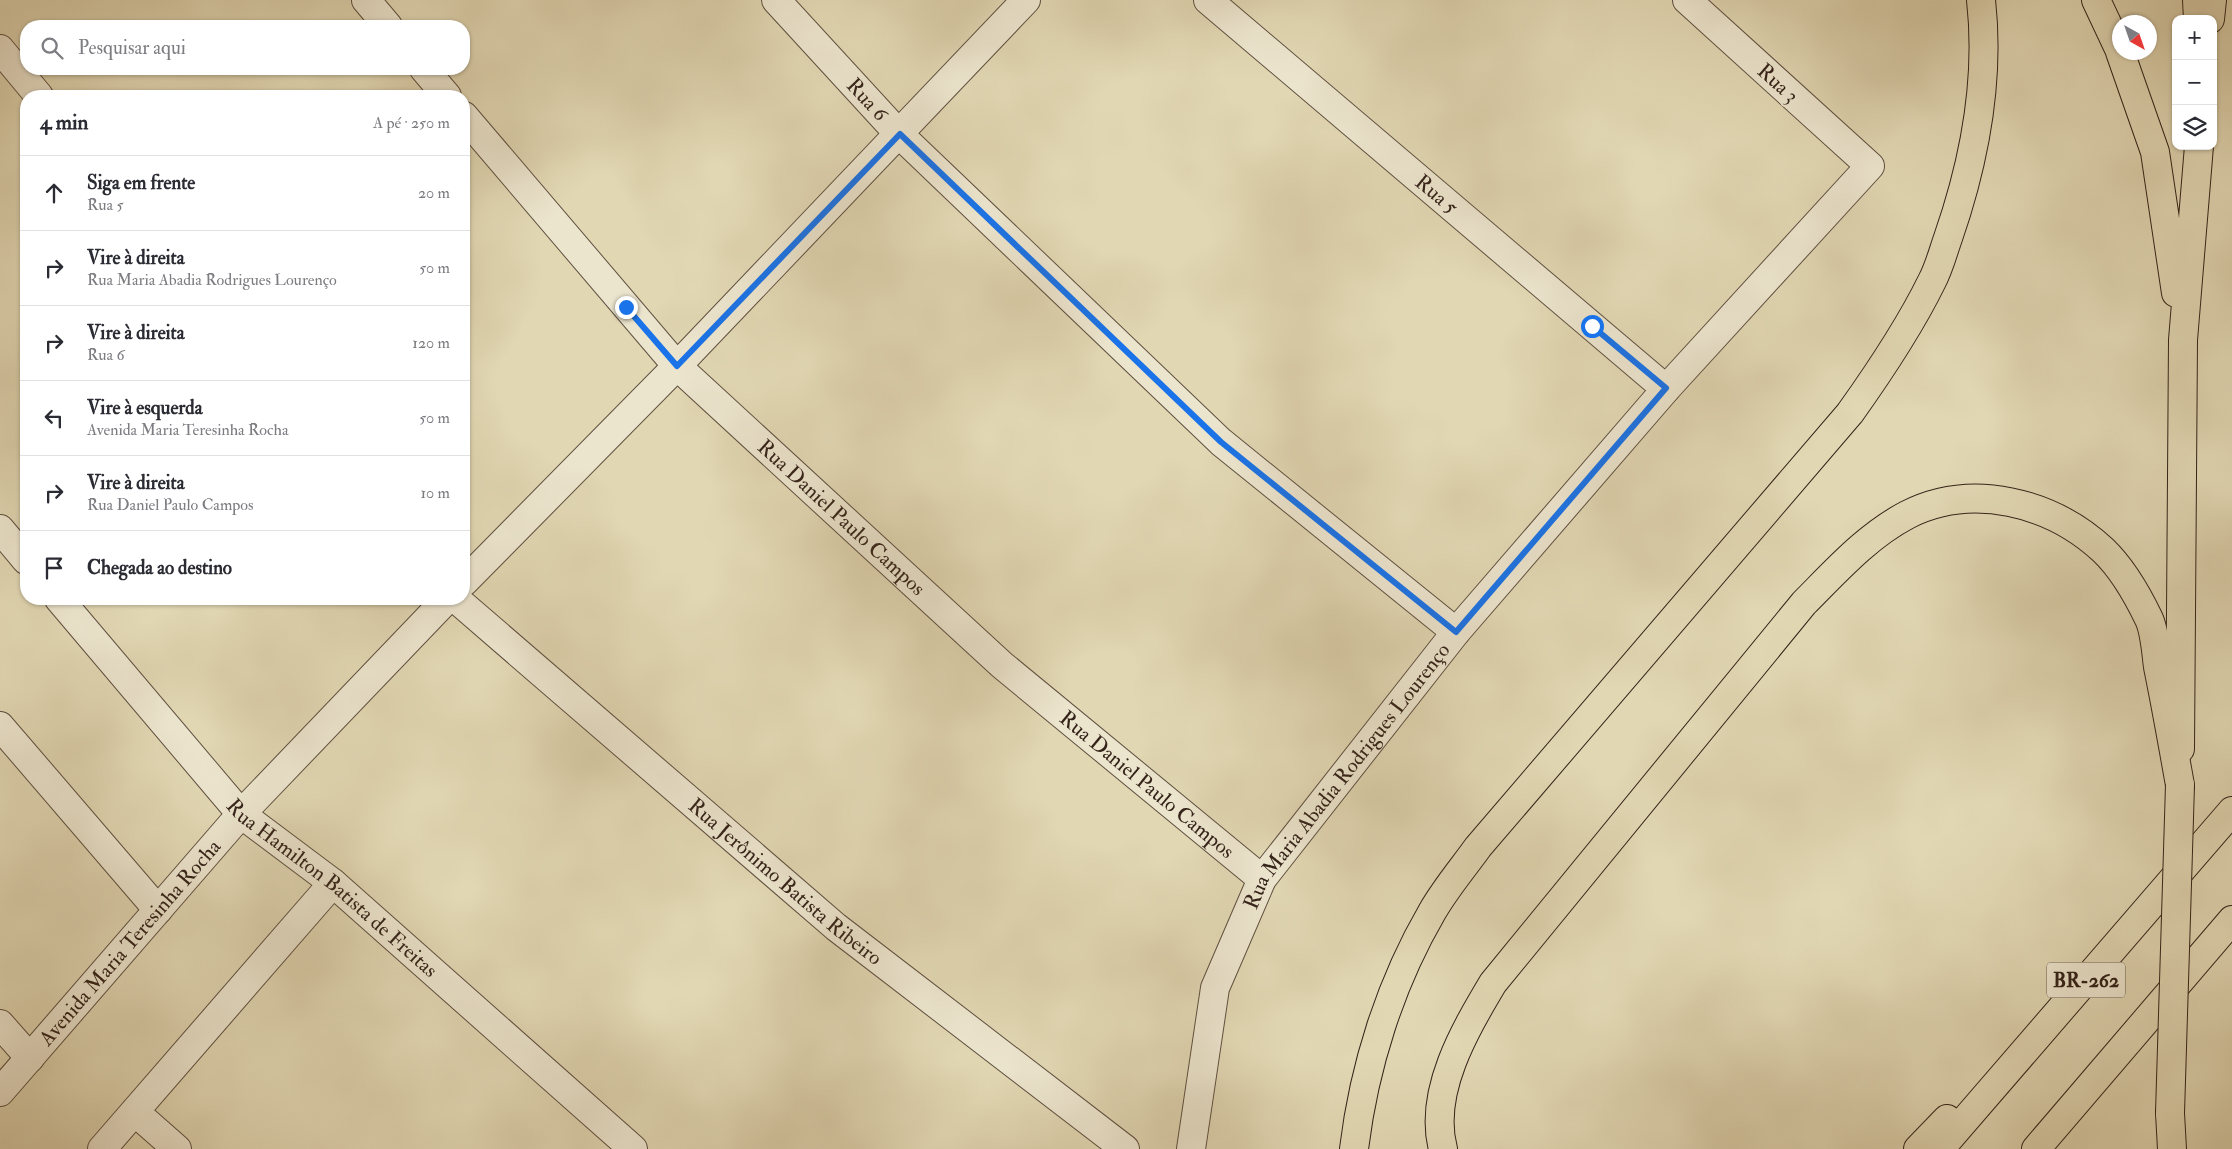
<!DOCTYPE html>
<html lang="pt">
<meta charset="utf-8">
<style>
:root{--surface:#fff;--page:#f2f2f3;--text:#2b2b33;--muted:#7c7c81;--line:#e1e1e2}
body{margin:0;font-family:"IM FELL Double Pica",serif;background:var(--page);color:var(--text)}
.controls{position:absolute;right:15px;top:15px;display:grid;overflow:hidden;border-radius:10px;box-shadow:0 1px 4px #0004}
.controls button{width:45px;height:45px;display:grid;place-items:center;padding:0;border:0;border-bottom:1px solid var(--line);background:var(--surface);color:var(--text);font:25px sans-serif}
.compass{position:absolute;left:2112px;top:15px;width:45px;height:45px;border-radius:50%;background:var(--surface);box-shadow:0 1px 4px #0004;rotate:140deg}
.stop{position:absolute;width:15px;height:15px;margin:-11px;border:4px solid #1a73e8;border-radius:50%;background:#fff}
.stop.end{background:#1a73e8;border-color:#fff;box-shadow:0 1px 5px #0008}
.list{margin:0;padding:0;list-style:none}
h2{display:flex;justify-content:space-between;align-items:center;height:65px;margin:0;padding:0 20px;font-size:21px}
h2 small{font-size:16px;font-weight:400;color:var(--muted)}
.list li{display:grid;grid-template-columns:32px 1fr auto;gap:15px;align-items:center;box-sizing:border-box;height:75px;padding:0 20px;border-top:1px solid var(--line)}
.list b{display:block;font-size:19px;white-space:nowrap}
.list p{margin:0;font-size:16px;white-space:nowrap;color:var(--muted)}
.list em{font-size:16px;font-style:normal;color:var(--muted)}
.icon{flex:none;width:28px;height:28px;fill:none;stroke:currentColor;stroke-width:2;stroke-linecap:round;stroke-linejoin:round}
.map{position:relative;flex:none;width:2232px;height:1149px;overflow:hidden}
.search{position:absolute;background:var(--surface);box-shadow:0 1px 4px #0004;left:20px;top:20px;width:450px;height:55px;display:flex;align-items:center;gap:12px;box-sizing:border-box;padding:0 18px;border-radius:20px;color:var(--muted);font-size:19px}
.panel{position:absolute;background:var(--surface);box-shadow:0 1px 4px #0004;left:20px;top:90px;width:450px;height:515px;border-radius:20px}
.map>svg:first-child{display:block}
</style>
<div class="map">
<svg width="2232" height="1149" viewBox="0 0 2232 1149">
<rect width="100%" height="100%" fill="#e1d7b3"/>
<filter id="stains"><feTurbulence type="fractalNoise" baseFrequency=".004" numOctaves="4"/><feColorMatrix values="0 0 0 0 .2 0 0 0 0 .09 0 0 0 0 .02 0 0 0 .5 -.17"/></filter>
<radialGradient id="worn" r=".72"><stop offset=".6" stop-color="#630" stop-opacity="0"/><stop offset="1" stop-color="#630" stop-opacity=".3"/></radialGradient>
<g fill="none" stroke-linecap="round" stroke-linejoin="round">
<g stroke="#5f5040" stroke-width="30">
<g id="street">
<path d="M366 0 388 26"/>
<path id="s1" d="M776 0 899 134 1221 442 1456 632"/>
<path id="s2" d="M1208 0 1666 389"/>
<path d="M0 49 39 96"/>
<path d="M424 69 447 96"/>
<path id="s3" d="M464 116 677 366 1002 665 1262 879"/>
<path d="M0 529 26 560"/>
<path d="M464 582 677 366 1026 0"/>
<path id="s4" d="M59 599 241 814 333 883 633 1149"/>
<path id="s5" d="M456 599 836 927 1125 1149"/>
<path d="M0 726 158 910"/>
<path d="M0 1024 30 1058"/>
<path id="s6" d="M0 1092 241 814 447 599"/>
<path d="M135 1112 177 1149"/>
<path d="M102 1149 333 883"/>
<path id="s7" d="M1191 1149 1215 988 1262 879 1456 632 1666 389 1870 166 1687 0"/>
</g>
</g>
<g stroke="#342319" stroke-width="30">
<path id="primary" d="M2096 0 2120 51
M2197 0 2198 19
M2120 52 2155 152 2176 293
M2180 749 2183 340 2199 146"/>
</g>
<g stroke="#342319" stroke-width="30">
<path id="highway" d="M2210 19 2212 0
M2170 1113 2172 1149
M1354 1149C1364 1067 1390 984 1432 912 1445 889 1463 868 1478 847L1850 413C1880 371 1909 328 1932 281 1939 268 1943 252 1948 238 1974 163 1990 80 1981 0
M1443 1149C1428 1092 1465 1030 1493 983L1804 603C1836 571 1867 536 1907 515 1972 482 2051 502 2103 550 2123 569 2137 594 2149 619 2155 632 2156 652 2158 667 2166 706 2173 746 2180 785
M1918 1149 1947 1119
M1940 1149 2232 811
M2036 1149 2232 920"/>
</g>
<use href="#street" stroke="#ece5ce" stroke-width="28"/>
<use href="#primary" stroke="#e1d7b3" stroke-width="28"/>
<use href="#highway" stroke="#e1d7b3" stroke-width="28"/>
<g stroke="#342319" stroke-width="30" stroke-linecap="butt">
<path id="primary-bridge" d="M2170 1113 2180 785"/>
</g>
<use href="#primary-bridge" stroke="#e1d7b3" stroke-width="28"/>
</g>
<g fill="none" stroke-linecap="round" stroke-linejoin="round">
<path stroke="#1a73e8" stroke-width="6" d="M626 307 677 366 900 134 1221 442 1456 632 1666 388 1592 326"/>
</g>
<g text-anchor="middle" stroke-width="4" stroke-linejoin="round" paint-order="stroke">
<rect fill="#ece5ce" stroke="#6b5d4f" stroke-width="1" x="2047" y="962.5" width="78" height="35" rx="4"/>
<g font-size="20" font-weight="bold" fill="#342319">
<text x="2086" y="987">BR-262</text>
</g>
<g font-size="21" fill="#342319" stroke="#ece5ce">
<text transform="translate(1778 83) rotate(42)" y="7">Rua 3</text>
<text dy="7" stroke="none"><textPath href="#s1" startOffset="135">Rua 6</textPath></text>
<text dy="7" stroke="none"><textPath href="#s2" startOffset="300">Rua 5</textPath></text>
<text dy="7" stroke="none"><textPath href="#s3" startOffset="552">Rua Daniel Paulo Campos</textPath></text>
<text dy="7" stroke="none"><textPath href="#s7" startOffset="414">Rua Maria Abadia Rodrigues Lourenço</textPath></text>
<text dy="7" stroke="none"><textPath href="#s3" startOffset="958">Rua Daniel Paulo Campos</textPath></text>
<text dy="7" stroke="none"><textPath href="#s5" startOffset="434">Rua Jerônimo Batista Ribeiro</textPath></text>
<text dy="7" stroke="none"><textPath href="#s4" startOffset="399">Rua Hamilton Batista de Freitas</textPath></text>
<text dy="7" stroke="none"><textPath href="#s6" startOffset="198">Avenida Maria Teresinha Rocha</textPath></text>
</g>
</g>
<rect width="100%" height="100%" filter="url(#stains)"/>
<rect width="100%" height="100%" fill="url(#worn)"/>
</svg>
<div class="controls">
<button>+</button>
<button>−</button>
<button><svg class="icon" aria-label="layers" viewBox="0 0 24 24"><path d="M12 4l9 5-9 5-9-5zM3 14l9 5 9-5"/></svg></button>
</div>
<svg class="compass" viewBox="-18 -18 36 36"><path d="M0-13l5 13h-10z" fill="#e53935"/><path d="M0 13l5-13h-10z" fill="#7c7c81"/></svg>
<div class="stop" style="left:1592px;top:326px"></div>
<div class="stop end" style="left:626px;top:307px"></div>
<div class="search"><svg class="icon" aria-label="search" viewBox="0 0 24 24"><circle cx="10" cy="10" r="6"/><path d="M15 15l6 6"/></svg>Pesquisar aqui</div>
<section class="panel">
<h2>4 min<small>A pé · 250 m</small></h2>
<ul class="list">
<li><svg class="icon" aria-label="ahead" viewBox="0 0 24 24"><path d="M12 20V5M6 11l6-6 6 6"/></svg><div><b>Siga em frente</b><p>Rua 5</p></div><em>20 m</em></li>
<li><svg class="icon" aria-label="right" viewBox="0 0 24 24"><path d="M7 20v-9h11M14 6l5 5-5 5"/></svg><div><b>Vire à direita</b><p>Rua Maria Abadia Rodrigues Lourenço</p></div><em>50 m</em></li>
<li><svg class="icon" aria-label="right" viewBox="0 0 24 24"><path d="M7 20v-9h11M14 6l5 5-5 5"/></svg><div><b>Vire à direita</b><p>Rua 6</p></div><em>120 m</em></li>
<li><svg class="icon" aria-label="left" viewBox="0 0 24 24"><path d="M17 20v-9H6M10 6l-5 5 5 5"/></svg><div><b>Vire à esquerda</b><p>Avenida Maria Teresinha Rocha</p></div><em>50 m</em></li>
<li><svg class="icon" aria-label="right" viewBox="0 0 24 24"><path d="M7 20v-9h11M14 6l5 5-5 5"/></svg><div><b>Vire à direita</b><p>Rua Daniel Paulo Campos</p></div><em>10 m</em></li>
<li><svg class="icon" aria-label="arrive" viewBox="0 0 24 24"><path d="M6 21V4h12l-3 4 3 4H6"/></svg><div><b>Chegada ao destino</b></div></li>
</ul>
</section>
</div>
